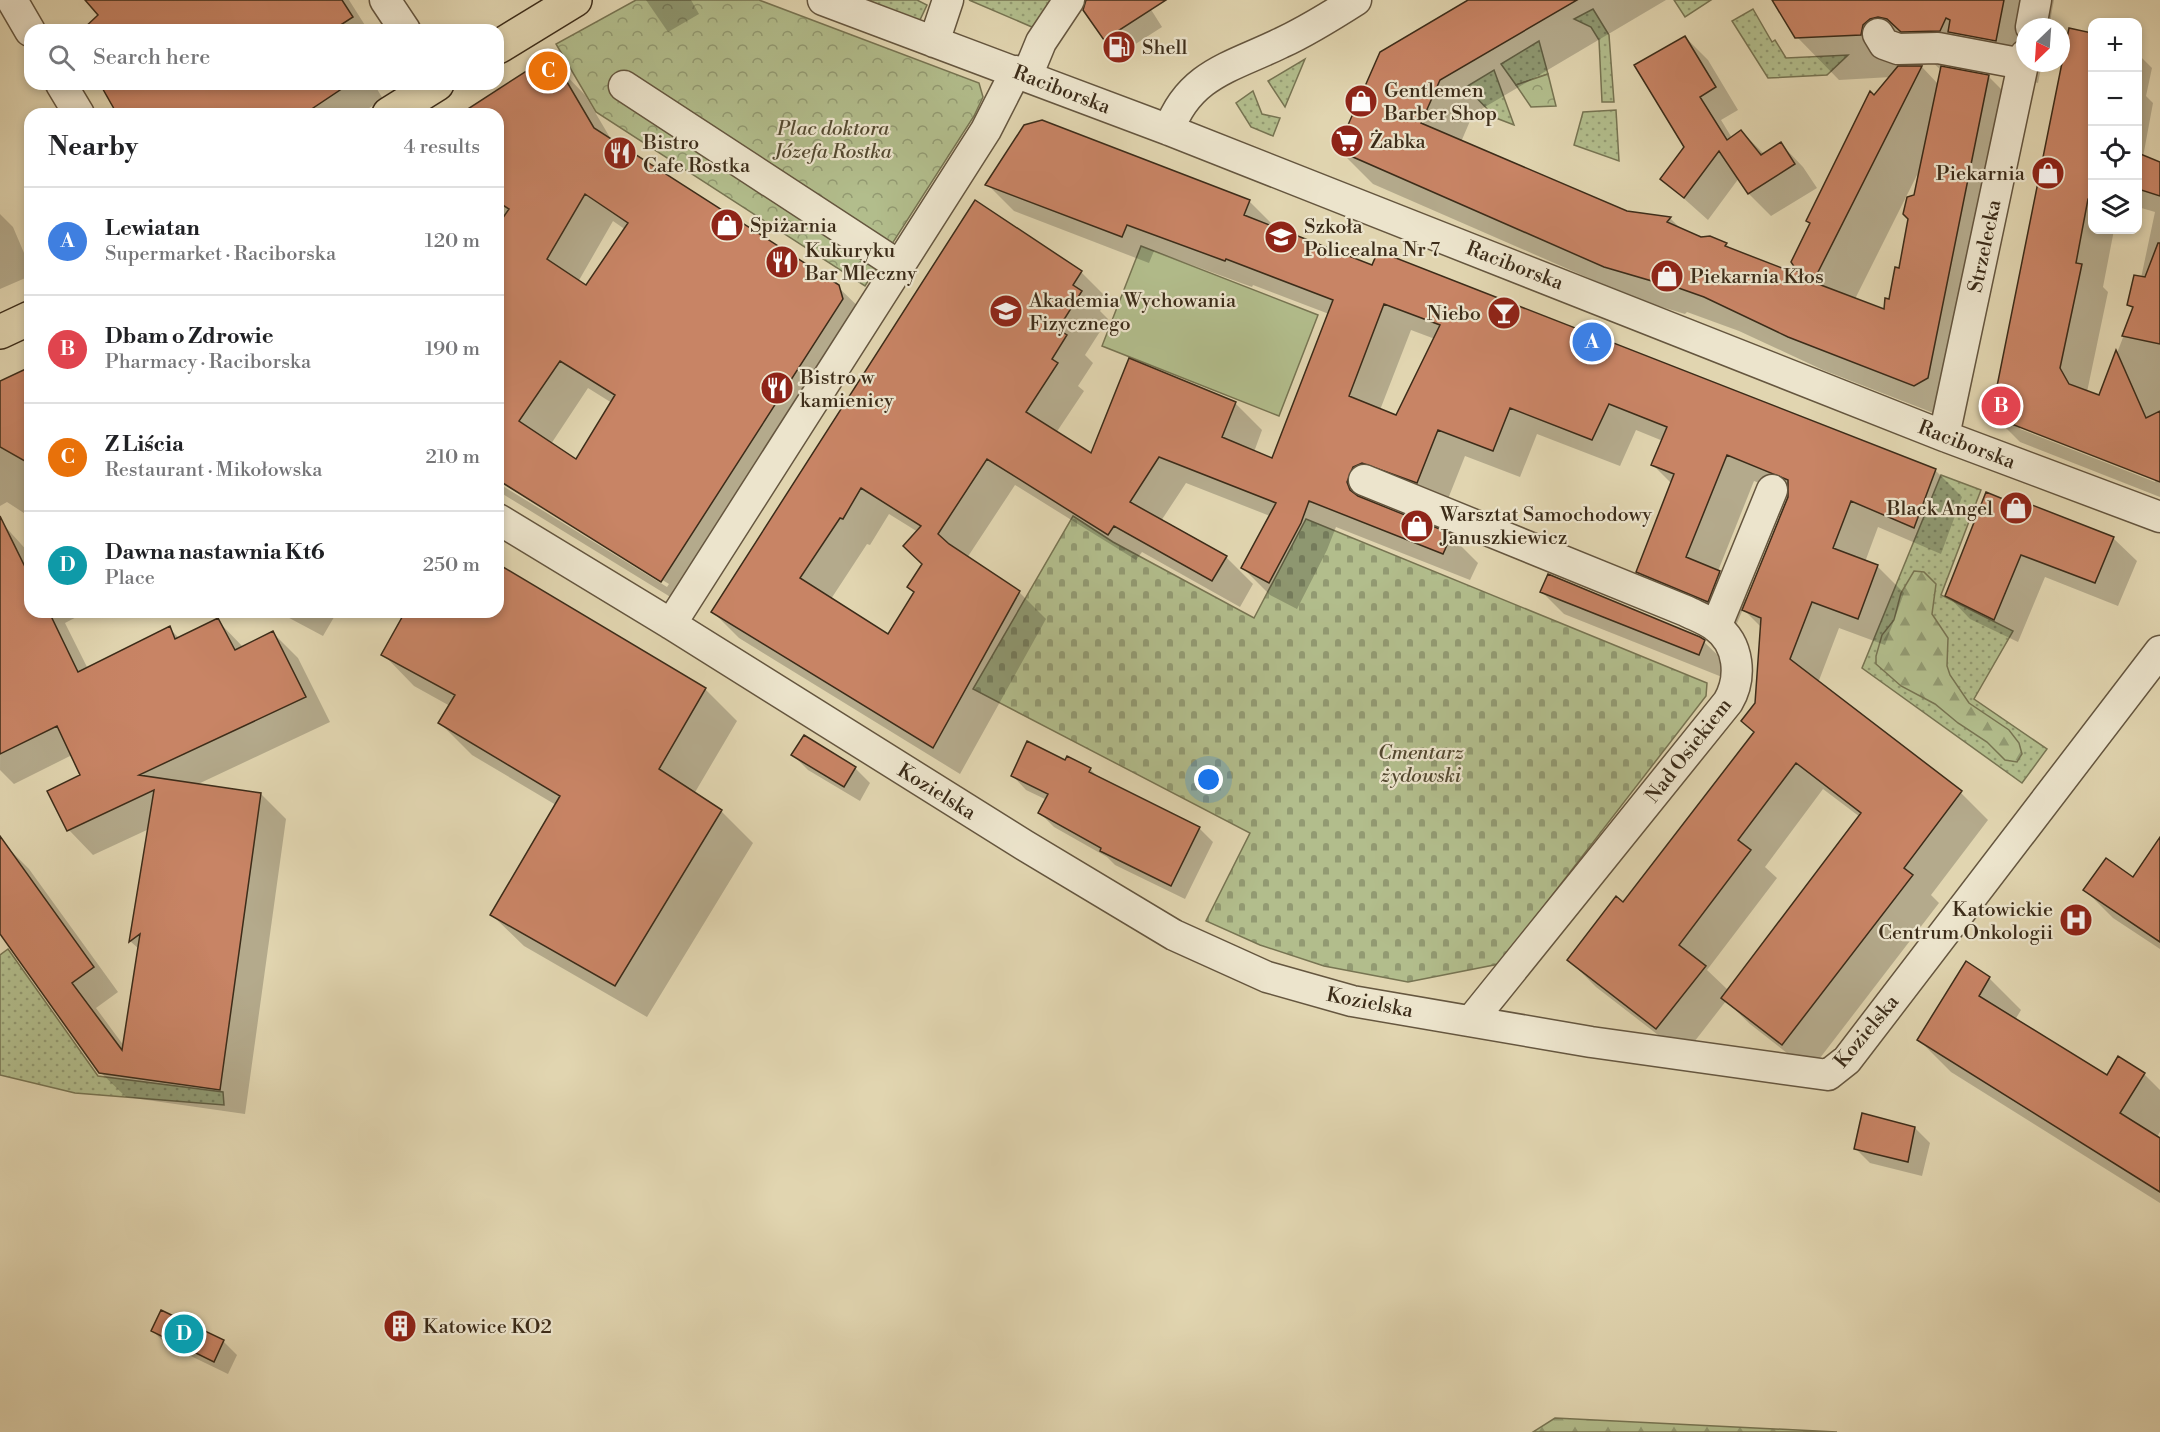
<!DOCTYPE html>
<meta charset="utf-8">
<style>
:root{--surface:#fff;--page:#f6f6f6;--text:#202124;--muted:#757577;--line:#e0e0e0;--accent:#1a73e8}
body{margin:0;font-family:"Libre Bodoni",serif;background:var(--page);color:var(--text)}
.controls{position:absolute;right:18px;top:18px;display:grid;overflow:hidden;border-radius:12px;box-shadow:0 3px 9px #0003}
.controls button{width:54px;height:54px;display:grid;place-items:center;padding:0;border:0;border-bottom:2px solid var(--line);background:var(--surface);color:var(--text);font:30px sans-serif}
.compass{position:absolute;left:2016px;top:18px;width:54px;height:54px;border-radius:50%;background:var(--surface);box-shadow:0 3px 9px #0003;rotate:205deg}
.you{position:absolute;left:1209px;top:780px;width:21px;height:21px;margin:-15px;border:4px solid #fff;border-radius:50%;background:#1a73e8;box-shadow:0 0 0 9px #1a73e833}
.badge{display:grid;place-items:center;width:39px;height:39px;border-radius:50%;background:var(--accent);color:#fff;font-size:20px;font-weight:700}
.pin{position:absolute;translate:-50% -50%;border:3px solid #fff;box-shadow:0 2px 6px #0006}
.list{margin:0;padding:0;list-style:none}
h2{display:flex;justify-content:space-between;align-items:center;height:78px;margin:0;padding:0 24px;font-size:26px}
h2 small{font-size:20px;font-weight:400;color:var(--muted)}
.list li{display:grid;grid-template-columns:39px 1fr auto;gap:18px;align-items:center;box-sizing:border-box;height:108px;padding:0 24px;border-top:2px solid var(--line)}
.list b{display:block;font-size:22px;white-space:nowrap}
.list p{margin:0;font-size:20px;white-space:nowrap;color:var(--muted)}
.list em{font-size:20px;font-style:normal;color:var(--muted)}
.icon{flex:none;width:33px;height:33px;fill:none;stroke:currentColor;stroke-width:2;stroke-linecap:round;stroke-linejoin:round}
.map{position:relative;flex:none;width:2160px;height:1432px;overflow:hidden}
.search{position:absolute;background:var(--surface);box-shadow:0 3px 9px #0003;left:24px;top:24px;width:480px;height:66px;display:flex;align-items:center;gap:15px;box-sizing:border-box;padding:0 21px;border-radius:18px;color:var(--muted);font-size:22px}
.panel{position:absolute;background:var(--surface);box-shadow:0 3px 9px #0003;left:24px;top:108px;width:480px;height:510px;border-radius:18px}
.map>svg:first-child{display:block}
</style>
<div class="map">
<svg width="2160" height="1432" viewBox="0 0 2160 1432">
<defs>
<pattern id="grass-dots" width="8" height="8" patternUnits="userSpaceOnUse" patternTransform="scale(1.5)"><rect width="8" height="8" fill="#b2bd8c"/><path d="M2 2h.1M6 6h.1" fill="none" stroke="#929a72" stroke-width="1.8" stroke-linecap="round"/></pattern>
<pattern id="forest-firs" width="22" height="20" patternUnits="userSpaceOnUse" patternTransform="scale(1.5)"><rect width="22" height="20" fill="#b2bd8c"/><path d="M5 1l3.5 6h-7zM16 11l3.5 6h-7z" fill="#929a72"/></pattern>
<pattern id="cemetery-stones" width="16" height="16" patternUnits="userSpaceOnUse" patternTransform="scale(1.5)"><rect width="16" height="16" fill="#b2bd8c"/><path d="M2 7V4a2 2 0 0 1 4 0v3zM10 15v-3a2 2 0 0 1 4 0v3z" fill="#929a72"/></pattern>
<pattern id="park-crowns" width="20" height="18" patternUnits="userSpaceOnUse" patternTransform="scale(1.5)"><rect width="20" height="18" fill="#b2bd8c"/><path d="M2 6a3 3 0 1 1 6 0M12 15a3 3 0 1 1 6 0" fill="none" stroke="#929a72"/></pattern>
</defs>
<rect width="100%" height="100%" fill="#e1d5b0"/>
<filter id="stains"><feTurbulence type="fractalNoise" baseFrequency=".00333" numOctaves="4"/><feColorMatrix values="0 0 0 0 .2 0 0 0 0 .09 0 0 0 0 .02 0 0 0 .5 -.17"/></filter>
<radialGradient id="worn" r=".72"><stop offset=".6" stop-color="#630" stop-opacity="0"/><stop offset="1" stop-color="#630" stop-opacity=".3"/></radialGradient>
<path fill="url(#grass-dots)" stroke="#777452" stroke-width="1.5" d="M868 0H917L927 5 919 22Z
M969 0H1058L1032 27Z
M1674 0H1711L1685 17Z
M1593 9 1609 35 1614 102H1602L1599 40 1591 27 1574 19Z
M1753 9 1772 42 1775 40 1786 58 1848 55 1827 75 1768 78 1732 21Z
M1539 41 1548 74 1516 85 1501 64Z
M1305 59 1285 107 1268 81Z
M1494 70 1514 125 1496 118 1466 87Z
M1253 91 1262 114 1280 118 1273 136 1251 127 1236 103Z
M1616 110 1619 161 1574 145 1583 112Z
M1941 475 1981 490 1941 595 2013 631 1974 699 2047 749 2022 783 1862 668Z
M8 949 98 1076 223 1092 224 1105 75 1093 0 1075V955Z"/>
<path fill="url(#forest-firs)" stroke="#777452" stroke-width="1.5" d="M1914 571 1924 572 1936 584 1932 614 1948 638 1947 666 1950 675 1969 703 2009 730 2019 743 2022 754 2017 762 2005 760 1987 742 1958 723 1935 704 1901 686 1876 664V656L1882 635 1894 620 1901 593Z
M1555 1418 1837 1432H1533Z"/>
<path fill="url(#cemetery-stones)" stroke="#777452" stroke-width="1.5" d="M1073 516 1113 542 1254 618 1306 519 1707 683 1706 696 1499 964 1408 982 1324 966 1260 945 1206 921 1250 833 973 689Z"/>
<path fill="url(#park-crowns)" stroke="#777452" stroke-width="1.5" d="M636 0H759L979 83 983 97 974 116 865 286 596 112 556 44Z
M1548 74 1556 106 1531 107 1516 85Z"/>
<path fill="#b2bd8c" stroke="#777452" stroke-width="1.5" d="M1141 246 1318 315 1279 416 1102 346Z"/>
<path fill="#0003" fill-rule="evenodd" d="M99 0H349L368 30H96L101 15Z
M646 0H691L699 14 668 32Z
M1096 0H1145L1162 27 1120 54 1105 39 1085 10Z
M1470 0H1666L1473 114 1461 142 1627 213 1670 218 1682 230 1726 244 1733 251 1788 272 1800 274 1811 224 1807 221 1874 97 1891 77 1839 80 1797 37 1774 0H2054L2049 27H2025V63H2042L2038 83 1992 74 1985 67 1981 75 1989 77 2022 110 1949 419 1823 370 1739 331 1687 312 1685 314 1639 300 1373 184 1339 150ZM1912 61H1931L1941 70 1938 84 1922 67 1905 68ZM1918 173 1900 269 1886 311 1855 299Z
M2071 30 2092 34V230H2114L2103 287 2108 292 2087 392 2100 397 2134 309 2129 304 2141 278 2155 212 2138 207V54L2152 68 2146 96 2153 103 2143 157 2160 163V497L2020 442 1993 415ZM2020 426 2156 479 2155 482 2020 429Z
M1685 37 1708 60 1738 110 1721 120 1732 138 1741 131 1764 154 1781 144 1803 167 1817 188 1771 216 1749 194 1739 178 1708 220 1662 179 1686 147Z
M557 66 585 95 612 141 838 287 867 315 690 609 498 491V483L667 587 669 584 498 480V228L506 216 498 218V114H463ZM613 221 626 230 587 287 578 282ZM588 388 612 403 577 461 551 444Z
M114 84H374L383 99 360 114H119Z
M987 184 1249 201 1277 229 1373 267 1935 470 1962 497 1941 554 1878 527 1865 562 1877 566 1904 593 1885 645 1839 628 1818 683 1961 793 1988 820 1931 895 1939 903 1810 1071 1750 1024 1726 1001 1684 1055 1596 987 1569 960 1624 904 1755 733 1743 721 1756 703 1762 628 1743 609 1735 628 1665 599 1638 572 1672 484 1653 465 1663 441 1636 430 1620 466 1537 434 1520 477 1465 456 1444 509 1375 500 1374 504 1451 536 1478 563 1470 580 1336 527 1327 550 1297 609 1270 595 1243 568 1270 516 1186 483 1161 521 1226 557 1253 584 1240 607 1142 552 1136 560 1015 485 967 558 1019 592 1046 619 960 774 739 638 712 611 1081 272 1108 299 1100 311 1108 319 1085 355 1093 363 1078 386 1084 391 1056 433 1091 456 1235 403 1262 430 1254 452 1273 459 1329 314 1253 285 1252 287 1154 251 1149 263 1014 211ZM1411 330 1435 339 1397 417 1380 410ZM1754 481 1788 494 1747 600 1718 571ZM889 514 918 532 923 564 908 587 915 593 888 636 831 599 867 544 870 545ZM1823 789 1860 817 1728 990 1707 970 1777 878 1765 867Z
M0 214 13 227 30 267V276L0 289Z
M30 368V517L7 502 0 506V383Z
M1987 494 2113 538 2137 561 2118 606 2045 577 2018 642 1970 619 1947 595Z
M2 523 30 554V612H86L65 623 88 669 169 628 180 639 217 620 243 647 273 633 298 658 330 722 196 785 261 794 286 819 245 1114 126 1097 100 1072 0 931V847L4 844 29 869 118 992 96 1008 124 1046 139 949 130 941 149 829 93 855 69 830 82 776 72 755 14 784 0 770Z
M498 564 705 689 737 721 694 794 721 811 753 843 647 1017 524 946 492 915 556 805 472 755 440 723 450 706 414 686 383 654 407 612H498Z
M1542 592 1678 628 1704 642 1727 664 1722 677 1564 614Z
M278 612H337L323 636Z
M793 755 855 768 870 783 860 801 808 770Z
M1090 769 1100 779 1199 828 1213 842 1185 899 1115 865 1107 857 1054 827 1040 813 1047 800 1026 790 1013 776Z
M2160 840V949L2113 918 2085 890 2134 879Z
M1989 978 2021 1010 2015 1020 2107 1077 2144 1074 2160 1090V1132L2157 1137 2160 1139V1203L1951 1072 1919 1040Z
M1915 1128 1930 1143 1922 1176 1870 1163 1855 1148Z
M153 1331 223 1341 237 1355 228 1374 166 1344Z"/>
<path fill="#c88465" stroke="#3c2c19" stroke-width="1.5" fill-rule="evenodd" d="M85 0H342L353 17 333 30H82L98 15Z
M1086 0H1166L1104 40 1083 10Z
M1468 0H1577L1440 80 1421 123 1627 211 1671 217 1667 222 1701 237 1710 236 1727 243 1725 246 1787 270 1788 267 1797 271 1791 262 1810 223 1806 221 1870 91 1874 95 1898 66H1922L1813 282 1884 309 1885 298 1889 299 1895 267 1899 268 1908 219 1903 214 1907 197 1914 195 1941 66 1989 75 1928 378 1914 386 1788 337 1704 297 1653 279 1652 281 1604 267 1337 150 1380 52Z
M1772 0H2004L1996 41 1948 32 1950 20 1946 18 1940 31 1901 32 1887 19 1878 17 1870 19 1863 25 1861 35 1795 38Z
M2069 28 2092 33V196L2088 199 2076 263 2082 264 2060 368 2069 384 2099 395 2116 350 2146 418 2160 411V482L1991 416Z
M1685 36 1716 87 1700 97 1727 140 1741 130 1761 155 1781 142 1795 164 1748 194 1719 151 1684 198 1660 179 1684 147 1634 65Z
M542 61 557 65 594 128 839 285 843 299 661 582 498 480V225L509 209 498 202V114H460ZM585 194 628 223 586 285 547 259ZM560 361 615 395 576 459 519 421Z
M100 84H349L304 114H117Z
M1042 120 1250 200 1244 215 1372 265 1378 251 1936 469 1914 528 1851 501 1833 548 1878 565 1858 619 1812 602 1790 659 1962 791 1904 868 1913 875 1782 1045 1721 998 1861 813 1796 763 1738 840 1751 850 1679 945 1706 966 1656 1029 1567 960 1616 896 1623 902 1754 732 1741 721 1755 703 1761 618 1742 610 1788 497V480L1727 455 1686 557 1720 571 1708 602 1636 572 1674 474 1651 465 1667 427 1609 404 1592 440 1510 408 1493 451 1438 430 1417 483 1362 463 1353 467 1347 482 1350 490 1358 496 1452 534 1443 554 1309 501 1301 523 1269 583 1241 568 1276 503 1159 457 1130 502 1227 556 1212 581 1114 526 1108 535 987 459 938 534 949 544 1020 591 933 748 711 612 975 200 1082 271 1073 285 1082 291 1058 329 1067 335 1052 359 1058 363 1026 412 1091 453 1129 358 1236 402 1222 437 1272 458 1333 300 1226 259 1225 261 1127 225 1122 237 985 185 1024 125ZM1384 304 1440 325 1396 415 1349 396ZM861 488 921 526 903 546 922 564 907 587 914 592 888 634 800 578 840 518 843 519Z
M2138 153 2160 162V196L2138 189Z
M2158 243H2160V344L2122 336 2133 307 2127 305 2134 275 2145 277Z
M30 367V464L0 447V381Z
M1986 492 2008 501 2009 496 2114 537 2095 583 2021 555 1994 620 1945 596Z
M0 516 30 577V612H49L78 672 170 626 175 639 218 618 235 650 273 631 306 697 139 775 261 793 220 1090 99 1073 0 934V836L94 967 72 983 122 1050 140 934 129 942 154 790 67 831 47 791 80 775 57 726 0 754Z
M498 564 706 688 659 769 722 810 615 986 490 915 560 796 438 723 455 695 381 655 405 612H498Z
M1548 574 1700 637 1705 640 1699 655 1540 592Z
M804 735 856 767 844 787 791 755Z
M1027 741 1065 760 1067 756 1091 768 1089 772 1200 827 1171 886 1100 851 1101 848 1038 813 1048 794 1011 776Z
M2160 837V942L2083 890 2106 858 2133 877Z
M1966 961 1990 977 1979 996 2107 1075 2118 1056 2145 1073 2120 1113 2160 1138V1192L1917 1040Z
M1862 1113 1915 1127 1908 1162 1854 1149Z
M161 1310 224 1340 214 1362 151 1331Z"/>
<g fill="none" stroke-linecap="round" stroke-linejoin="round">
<g stroke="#65563f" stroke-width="33">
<path id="minor" d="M12 0 30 31
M385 0 405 30
M823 0 1169 130 1944 436 2160 517
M2031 27 2036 0
M1878 34 1884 44 1898 49 1938 48 2023 64
M934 42 948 0
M1027 76 1041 42 1069 0
M61 84 79 114
M624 86 898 265
M1169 130C1189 74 1232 67 1281 43 1307 31 1331 16 1356 0
M1944 436 2025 55
M1364 480 1686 611C1696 616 1707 620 1715 626 1740 644 1742 678 1728 702L1471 1021
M498 519 671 624 1024 845 1174 935 1267 977 1352 1001 1591 1042 1828 1075 1847 1060 2160 651
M671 624 986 130 1016 71
M1716 627 1772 490"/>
</g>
<g stroke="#3c2c19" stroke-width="36">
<path id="major" d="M498 47 575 0
M389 114 437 84
M0 332 30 318"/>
</g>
<use href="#minor" stroke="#ece4cc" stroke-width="30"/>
<use href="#major" stroke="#e1d5b0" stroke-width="33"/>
</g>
<defs>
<g id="fuel-disc" transform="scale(1.725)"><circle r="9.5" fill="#8f2418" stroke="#ece4cc"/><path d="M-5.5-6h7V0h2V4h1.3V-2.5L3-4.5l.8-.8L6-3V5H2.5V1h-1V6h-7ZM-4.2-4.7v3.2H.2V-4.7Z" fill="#fff"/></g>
<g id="shop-disc" transform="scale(1.725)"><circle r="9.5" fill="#8f2418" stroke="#ece4cc"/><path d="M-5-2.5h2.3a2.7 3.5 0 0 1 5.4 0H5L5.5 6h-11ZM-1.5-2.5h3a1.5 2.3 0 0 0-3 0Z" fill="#fff"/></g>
<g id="supermarket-disc" transform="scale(1.725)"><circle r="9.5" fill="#8f2418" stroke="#ece4cc"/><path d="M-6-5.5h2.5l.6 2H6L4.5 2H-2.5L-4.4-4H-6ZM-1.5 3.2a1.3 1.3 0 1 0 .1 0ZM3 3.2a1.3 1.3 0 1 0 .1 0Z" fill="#fff"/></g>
<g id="restaurant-disc" transform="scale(1.725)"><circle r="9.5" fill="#8f2418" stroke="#ece4cc"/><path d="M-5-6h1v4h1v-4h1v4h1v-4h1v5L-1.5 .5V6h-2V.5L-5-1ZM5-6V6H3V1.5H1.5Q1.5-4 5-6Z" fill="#fff"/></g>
<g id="school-disc" transform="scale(1.725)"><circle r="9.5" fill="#8f2418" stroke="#ece4cc"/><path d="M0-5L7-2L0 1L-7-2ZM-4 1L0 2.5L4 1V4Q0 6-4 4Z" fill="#fff"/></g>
<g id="university-disc" transform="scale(1.725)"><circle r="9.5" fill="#8f2418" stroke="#ece4cc"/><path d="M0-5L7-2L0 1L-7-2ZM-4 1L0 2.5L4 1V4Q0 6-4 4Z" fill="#fff"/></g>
<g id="bar-disc" transform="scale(1.725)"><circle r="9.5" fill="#8f2418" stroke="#ece4cc"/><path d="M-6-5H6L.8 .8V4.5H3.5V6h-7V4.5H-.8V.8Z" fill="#fff"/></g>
<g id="hospital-disc" transform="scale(1.725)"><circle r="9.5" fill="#8f2418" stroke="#ece4cc"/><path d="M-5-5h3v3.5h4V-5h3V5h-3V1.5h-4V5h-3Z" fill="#fff"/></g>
<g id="building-disc" transform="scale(1.725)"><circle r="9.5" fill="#8f2418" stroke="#ece4cc"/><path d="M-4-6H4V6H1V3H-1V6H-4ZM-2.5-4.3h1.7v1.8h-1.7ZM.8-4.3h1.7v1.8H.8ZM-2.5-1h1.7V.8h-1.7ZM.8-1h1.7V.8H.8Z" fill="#fff"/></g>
</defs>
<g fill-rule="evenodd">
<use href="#fuel-disc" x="1119" y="47"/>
<use href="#shop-disc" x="1361" y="101"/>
<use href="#supermarket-disc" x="1347" y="141"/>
<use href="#restaurant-disc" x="620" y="153"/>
<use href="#shop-disc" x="2048" y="173"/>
<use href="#shop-disc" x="727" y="225"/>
<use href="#school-disc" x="1281" y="237"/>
<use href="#restaurant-disc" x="782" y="262"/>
<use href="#shop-disc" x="1667" y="276"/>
<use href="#university-disc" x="1006" y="311"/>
<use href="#bar-disc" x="1504" y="313"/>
<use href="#restaurant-disc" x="777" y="388"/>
<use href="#shop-disc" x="2016" y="508"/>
<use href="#shop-disc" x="1417" y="526"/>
<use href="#hospital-disc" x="2076" y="920"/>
<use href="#building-disc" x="400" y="1326"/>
</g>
<g text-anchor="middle" stroke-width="4.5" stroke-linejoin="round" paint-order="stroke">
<g font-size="20" fill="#3c2c19" stroke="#ece4cc" text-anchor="start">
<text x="1142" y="54">Shell</text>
<text x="1384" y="97">Gentlemen<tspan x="1384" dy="23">Barber Shop</tspan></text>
<text x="1370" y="148">Żabka</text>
<text x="643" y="149">Bistro<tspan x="643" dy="23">Cafe Rostka</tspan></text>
<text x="2025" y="180" text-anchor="end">Piekarnia</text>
<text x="750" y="232">Spiżarnia</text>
<text x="1304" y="233">Szkoła<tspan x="1304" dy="23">Policealna Nr 7</tspan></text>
<text x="805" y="257">Kukuryku<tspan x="805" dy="23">Bar Mleczny</tspan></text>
<text x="1690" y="283">Piekarnia Kłos</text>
<text x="1029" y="307">Akademia Wychowania<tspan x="1029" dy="23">Fizycznego</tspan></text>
<text x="1481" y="320" text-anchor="end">Niebo</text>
<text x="800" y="384">Bistro w<tspan x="800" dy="23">kamienicy</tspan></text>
<text x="1993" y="515" text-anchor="end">Black Angel</text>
<text x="1440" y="521">Warsztat Samochodowy<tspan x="1440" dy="23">Januszkiewicz</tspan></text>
<text x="2053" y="916" text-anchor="end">Katowickie<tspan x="2053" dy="23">Centrum Onkologii</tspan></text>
<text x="423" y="1333">Katowice KO2</text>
</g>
<g font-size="20" fill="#3c2c19" stroke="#ece4cc">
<text transform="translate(1062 89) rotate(21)" y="7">Raciborska</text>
<text transform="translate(1984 246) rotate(-78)" y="7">Strzelecka</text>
<text transform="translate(1515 265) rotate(21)" y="7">Raciborska</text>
<text transform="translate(1967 444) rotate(21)" y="7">Raciborska</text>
<text transform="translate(1688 750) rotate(-52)" y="7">Nad Osiekiem</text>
<text transform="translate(937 791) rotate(32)" y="7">Kozielska</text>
<text transform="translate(1370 1002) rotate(11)" y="7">Kozielska</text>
<text transform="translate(1866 1031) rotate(-50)" y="7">Kozielska</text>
</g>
<g font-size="20" font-style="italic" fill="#544930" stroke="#ece4cc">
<text x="833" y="135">Plac doktora<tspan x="833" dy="23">Józefa Rostka</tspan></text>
<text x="1421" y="759">Cmentarz<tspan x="1421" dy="23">żydowski</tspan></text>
</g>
</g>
<rect width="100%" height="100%" filter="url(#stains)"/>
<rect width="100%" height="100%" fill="url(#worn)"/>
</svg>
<div class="controls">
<button>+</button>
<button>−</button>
<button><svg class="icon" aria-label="locate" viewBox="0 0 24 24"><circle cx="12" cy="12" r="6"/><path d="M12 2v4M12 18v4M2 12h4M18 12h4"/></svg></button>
<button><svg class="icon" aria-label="layers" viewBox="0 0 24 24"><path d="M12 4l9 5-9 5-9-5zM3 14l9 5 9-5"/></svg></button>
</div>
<svg class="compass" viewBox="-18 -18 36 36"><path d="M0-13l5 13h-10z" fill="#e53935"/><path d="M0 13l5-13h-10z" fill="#757577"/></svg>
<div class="you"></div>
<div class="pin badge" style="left:1592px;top:342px;background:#3f7fe0">A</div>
<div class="pin badge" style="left:2001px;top:406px;background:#e0444e">B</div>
<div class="pin badge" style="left:548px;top:71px;background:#e8710a">C</div>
<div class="pin badge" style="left:184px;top:1334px;background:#0f9aa8">D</div>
<div class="search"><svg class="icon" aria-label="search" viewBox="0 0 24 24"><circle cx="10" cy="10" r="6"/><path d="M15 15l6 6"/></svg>Search here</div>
<section class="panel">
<h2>Nearby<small>4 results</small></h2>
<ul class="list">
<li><span class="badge" style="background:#3f7fe0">A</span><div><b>Lewiatan</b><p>Supermarket · Raciborska</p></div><em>120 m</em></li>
<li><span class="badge" style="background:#e0444e">B</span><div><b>Dbam o Zdrowie</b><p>Pharmacy · Raciborska</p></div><em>190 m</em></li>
<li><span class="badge" style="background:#e8710a">C</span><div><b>Z Liścia</b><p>Restaurant · Mikołowska</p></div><em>210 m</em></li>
<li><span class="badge" style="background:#0f9aa8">D</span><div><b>Dawna nastawnia Kt6</b><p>Place</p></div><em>250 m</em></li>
</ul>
</section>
</div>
